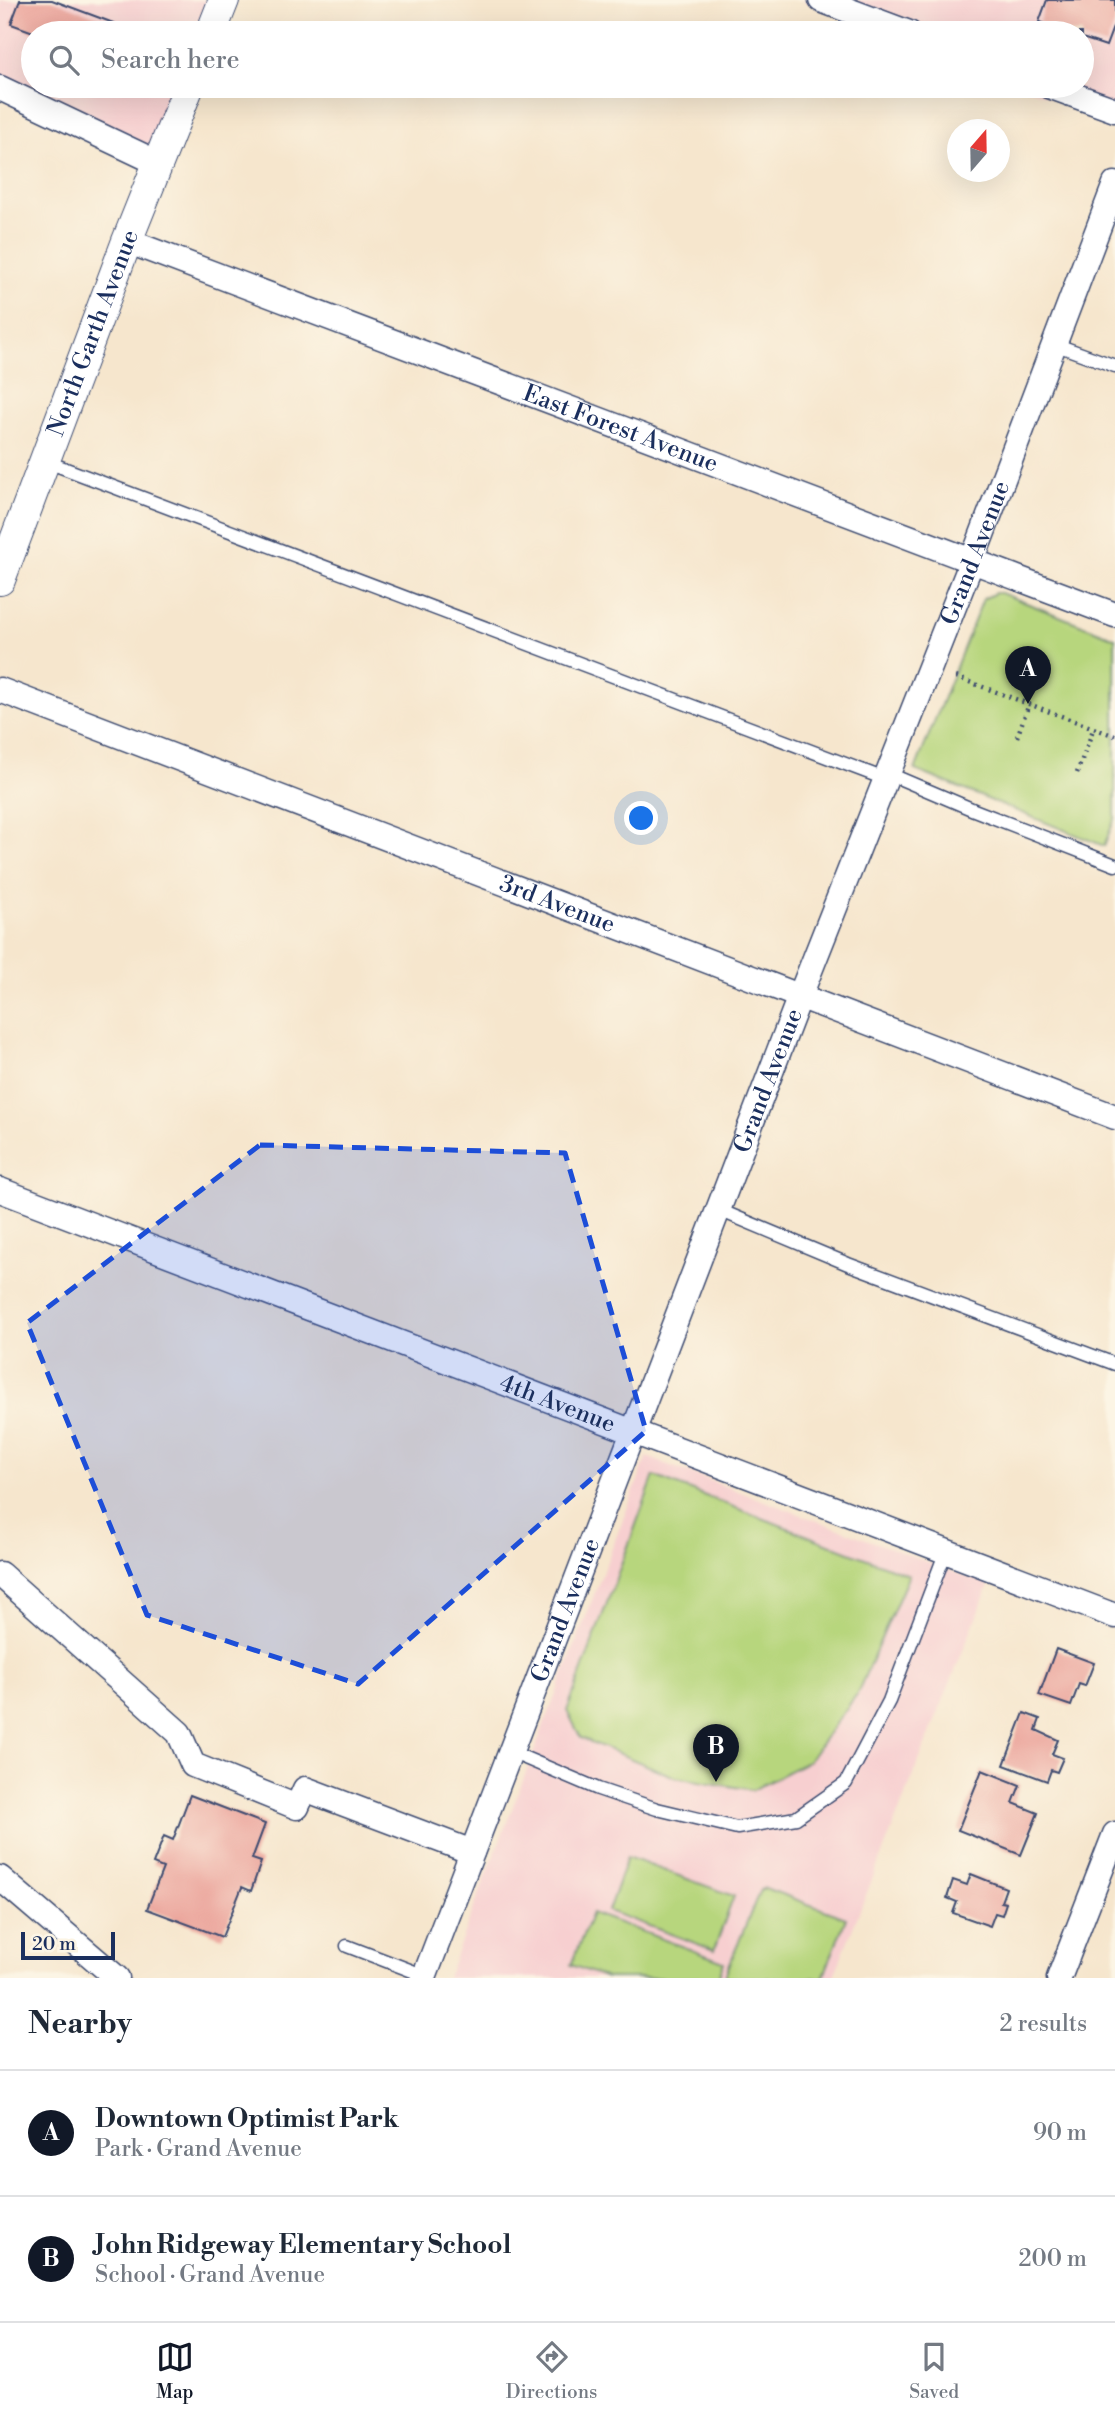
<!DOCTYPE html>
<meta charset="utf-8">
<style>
:root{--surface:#fff;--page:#f6f6f7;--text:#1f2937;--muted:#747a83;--line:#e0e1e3;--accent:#111827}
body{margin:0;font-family:"Libre Bodoni",serif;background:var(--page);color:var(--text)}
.compass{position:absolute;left:947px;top:119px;width:63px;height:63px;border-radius:50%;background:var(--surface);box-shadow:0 7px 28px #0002;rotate:20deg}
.scale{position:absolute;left:21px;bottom:18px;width:94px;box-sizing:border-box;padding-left:7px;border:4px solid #1b2f5e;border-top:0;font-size:19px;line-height:24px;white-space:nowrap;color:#1b2f5e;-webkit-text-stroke:5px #fcf5e5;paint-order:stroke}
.you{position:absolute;left:642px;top:819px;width:24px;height:24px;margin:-18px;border:5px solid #fff;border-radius:50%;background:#1a73e8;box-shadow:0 0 0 10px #1a73e833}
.badge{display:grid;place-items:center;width:46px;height:46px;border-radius:50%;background:var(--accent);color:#fff;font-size:23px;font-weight:700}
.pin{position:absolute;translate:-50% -58px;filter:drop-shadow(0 2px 4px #0008)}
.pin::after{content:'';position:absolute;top:37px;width:24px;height:21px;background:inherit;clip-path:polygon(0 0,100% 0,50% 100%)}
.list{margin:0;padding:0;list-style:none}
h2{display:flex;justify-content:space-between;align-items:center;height:91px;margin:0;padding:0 28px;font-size:30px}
h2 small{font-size:23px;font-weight:400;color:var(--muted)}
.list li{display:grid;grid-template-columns:46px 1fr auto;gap:21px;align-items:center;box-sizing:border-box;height:126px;padding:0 28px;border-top:2px solid var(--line)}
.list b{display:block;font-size:26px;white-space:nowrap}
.list p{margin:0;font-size:23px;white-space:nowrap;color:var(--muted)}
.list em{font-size:23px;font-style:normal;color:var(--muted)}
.icon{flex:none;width:38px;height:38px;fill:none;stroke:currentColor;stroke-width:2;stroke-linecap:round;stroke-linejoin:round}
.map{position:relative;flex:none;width:1115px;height:1978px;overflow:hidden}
.search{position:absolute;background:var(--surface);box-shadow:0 7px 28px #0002;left:21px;right:21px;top:21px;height:77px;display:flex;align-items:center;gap:18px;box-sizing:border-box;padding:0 24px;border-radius:38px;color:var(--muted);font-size:26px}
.sheet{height:343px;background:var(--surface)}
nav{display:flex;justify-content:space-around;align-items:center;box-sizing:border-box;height:98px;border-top:2px solid var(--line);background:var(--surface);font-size:19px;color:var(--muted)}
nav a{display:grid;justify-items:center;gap:4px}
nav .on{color:var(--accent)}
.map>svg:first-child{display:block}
</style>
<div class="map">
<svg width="1115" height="1978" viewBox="0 0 1115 1978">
<rect width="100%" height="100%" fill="#fcf5e5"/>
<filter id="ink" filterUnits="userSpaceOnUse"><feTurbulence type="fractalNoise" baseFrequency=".0143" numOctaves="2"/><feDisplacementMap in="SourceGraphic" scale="14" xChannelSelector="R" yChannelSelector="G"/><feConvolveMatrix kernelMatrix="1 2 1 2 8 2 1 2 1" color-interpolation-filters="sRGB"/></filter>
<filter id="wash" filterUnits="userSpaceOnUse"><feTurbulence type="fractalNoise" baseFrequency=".00686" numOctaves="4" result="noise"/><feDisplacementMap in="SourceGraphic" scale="28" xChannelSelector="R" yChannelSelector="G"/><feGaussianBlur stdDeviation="1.57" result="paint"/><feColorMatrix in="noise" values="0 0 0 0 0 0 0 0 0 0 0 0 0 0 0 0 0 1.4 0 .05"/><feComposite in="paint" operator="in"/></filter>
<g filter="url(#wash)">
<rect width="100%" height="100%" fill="#f6e6cd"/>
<path fill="#f7cfd0" d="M0 0H225L212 33H33V86H192L162 163 0 84Z
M800 0H1115V122L1021 86H1082V33H886Z
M647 1457 989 1585 833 1978H447Z"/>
<path fill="#b7d67d" stroke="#69826e" stroke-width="2" d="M995 593H1001L1115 638V818L1104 846 915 770 983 599Z
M654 1476 909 1575 857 1694 808 1761 753 1790 675 1777 581 1738 567 1711Z
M627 1857 734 1896 714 1950 608 1911Z
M765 1888 846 1918 823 1978H724L760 1890Z
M592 1913 724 1962 718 1978H607L571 1965Z"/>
<g id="blocks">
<path fill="#ea9f96" d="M20 0H52L140 33H36L11 24Z
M1047 0H1115V22L1106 46 1082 38V33H1070L1039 22Z
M1056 1649 1094 1663 1085 1686 1079 1684 1071 1706 1039 1695Z
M1024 1713 1040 1719 1036 1730 1058 1740 1052 1754 1063 1758 1057 1772 1051 1770 1047 1781 1004 1765Z
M982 1770 1020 1785 1013 1803 1038 1813 1021 1855 958 1830Z
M190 1795 265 1824 252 1859 261 1862 251 1891 242 1887 222 1937 147 1909 163 1868 153 1864 164 1836 173 1840Z
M971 1874 1006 1888 1001 1902 1006 1903 1002 1915 995 1913 990 1926 953 1913 957 1902 947 1898 953 1880 967 1885Z"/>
</g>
</g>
<g filter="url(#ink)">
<use href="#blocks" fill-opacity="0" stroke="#3c4a6f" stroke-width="2"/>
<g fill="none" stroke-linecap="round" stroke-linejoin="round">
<g stroke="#3c4a6f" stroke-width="15">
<path id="service" d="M1054 344 1115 366
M45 461 885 779
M887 773 974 810 1115 865
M719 1210 848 1264 1115 1364
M511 1752 598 1789 657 1809 737 1828 796 1818 846 1783 889 1701 946 1551
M347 1946 428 1977"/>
</g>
<g stroke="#3c4a6f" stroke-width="27">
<g id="minor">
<path d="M821 0 909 33"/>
<path d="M1049 86 1115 110"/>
<path d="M0 88 158 163"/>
<path id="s1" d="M127 241 1115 615"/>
<path id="s2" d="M0 690 1115 1117"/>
<path id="s3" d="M0 1190 1115 1616"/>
<path d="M0 1574 179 1733 193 1765 297 1807 305 1789 472 1852"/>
<path d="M0 1878 117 1978"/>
<path id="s4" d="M424 1978 800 996 972 561 1115 184"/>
<path d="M1059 1978 1115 1834"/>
</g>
</g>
<g stroke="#3c4a6f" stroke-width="32">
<g id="tertiary">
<path d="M211 33 224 0"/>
<path id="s5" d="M0 580 127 241 189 86"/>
</g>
</g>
<path stroke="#3c4a6f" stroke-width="4.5" stroke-dasharray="2 5" stroke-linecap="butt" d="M956 677 1115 736
M1017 737 1029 704
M1077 773 1094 727"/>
<use href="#service" stroke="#fff" stroke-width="12"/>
<use href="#minor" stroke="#fff" stroke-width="24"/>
<use href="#tertiary" stroke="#fff" stroke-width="30"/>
</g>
</g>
<path fill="#1d4ed8" fill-opacity="0.2" stroke="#1d4ed8" stroke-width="5" stroke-dasharray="14 9" stroke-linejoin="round" d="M260 1145 565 1153 646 1431 358 1684 147 1615 27 1323Z"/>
<g text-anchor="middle" stroke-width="5" stroke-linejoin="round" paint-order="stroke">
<g font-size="24" fill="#1b2f5e" stroke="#fcf5e5">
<text dy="8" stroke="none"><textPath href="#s5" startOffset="264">North Garth Avenue</textPath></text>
<text dy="8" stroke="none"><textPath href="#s1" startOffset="528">East Forest Avenue</textPath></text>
<text dy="8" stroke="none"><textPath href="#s4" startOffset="1528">Grand Avenue</textPath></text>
<text dy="8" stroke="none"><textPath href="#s2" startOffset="597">3rd Avenue</textPath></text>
<text dy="8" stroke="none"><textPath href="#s4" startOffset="961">Grand Avenue</textPath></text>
<text dy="8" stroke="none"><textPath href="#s3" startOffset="597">4th Avenue</textPath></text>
<text dy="8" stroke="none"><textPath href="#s4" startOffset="394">Grand Avenue</textPath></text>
</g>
</g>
</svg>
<svg class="compass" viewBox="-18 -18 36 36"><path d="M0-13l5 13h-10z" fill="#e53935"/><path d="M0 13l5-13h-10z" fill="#747a83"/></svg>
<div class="scale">20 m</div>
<div class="you"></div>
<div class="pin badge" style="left:1028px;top:704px">A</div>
<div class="pin badge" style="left:716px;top:1782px">B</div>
<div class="search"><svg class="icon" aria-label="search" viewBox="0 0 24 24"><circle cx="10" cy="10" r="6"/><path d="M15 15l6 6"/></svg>Search here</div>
</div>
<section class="sheet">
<h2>Nearby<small>2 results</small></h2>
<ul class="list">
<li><span class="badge">A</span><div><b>Downtown Optimist Park</b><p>Park · Grand Avenue</p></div><em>90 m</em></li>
<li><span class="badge">B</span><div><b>John Ridgeway Elementary School</b><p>School · Grand Avenue</p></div><em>200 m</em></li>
</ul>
</section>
<nav>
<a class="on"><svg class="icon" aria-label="map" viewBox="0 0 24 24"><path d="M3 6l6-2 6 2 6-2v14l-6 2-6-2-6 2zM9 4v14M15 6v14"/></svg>Map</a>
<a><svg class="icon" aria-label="directions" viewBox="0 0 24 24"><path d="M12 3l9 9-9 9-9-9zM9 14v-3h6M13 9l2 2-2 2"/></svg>Directions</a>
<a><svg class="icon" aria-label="saved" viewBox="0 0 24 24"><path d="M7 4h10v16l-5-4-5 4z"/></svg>Saved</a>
</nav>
